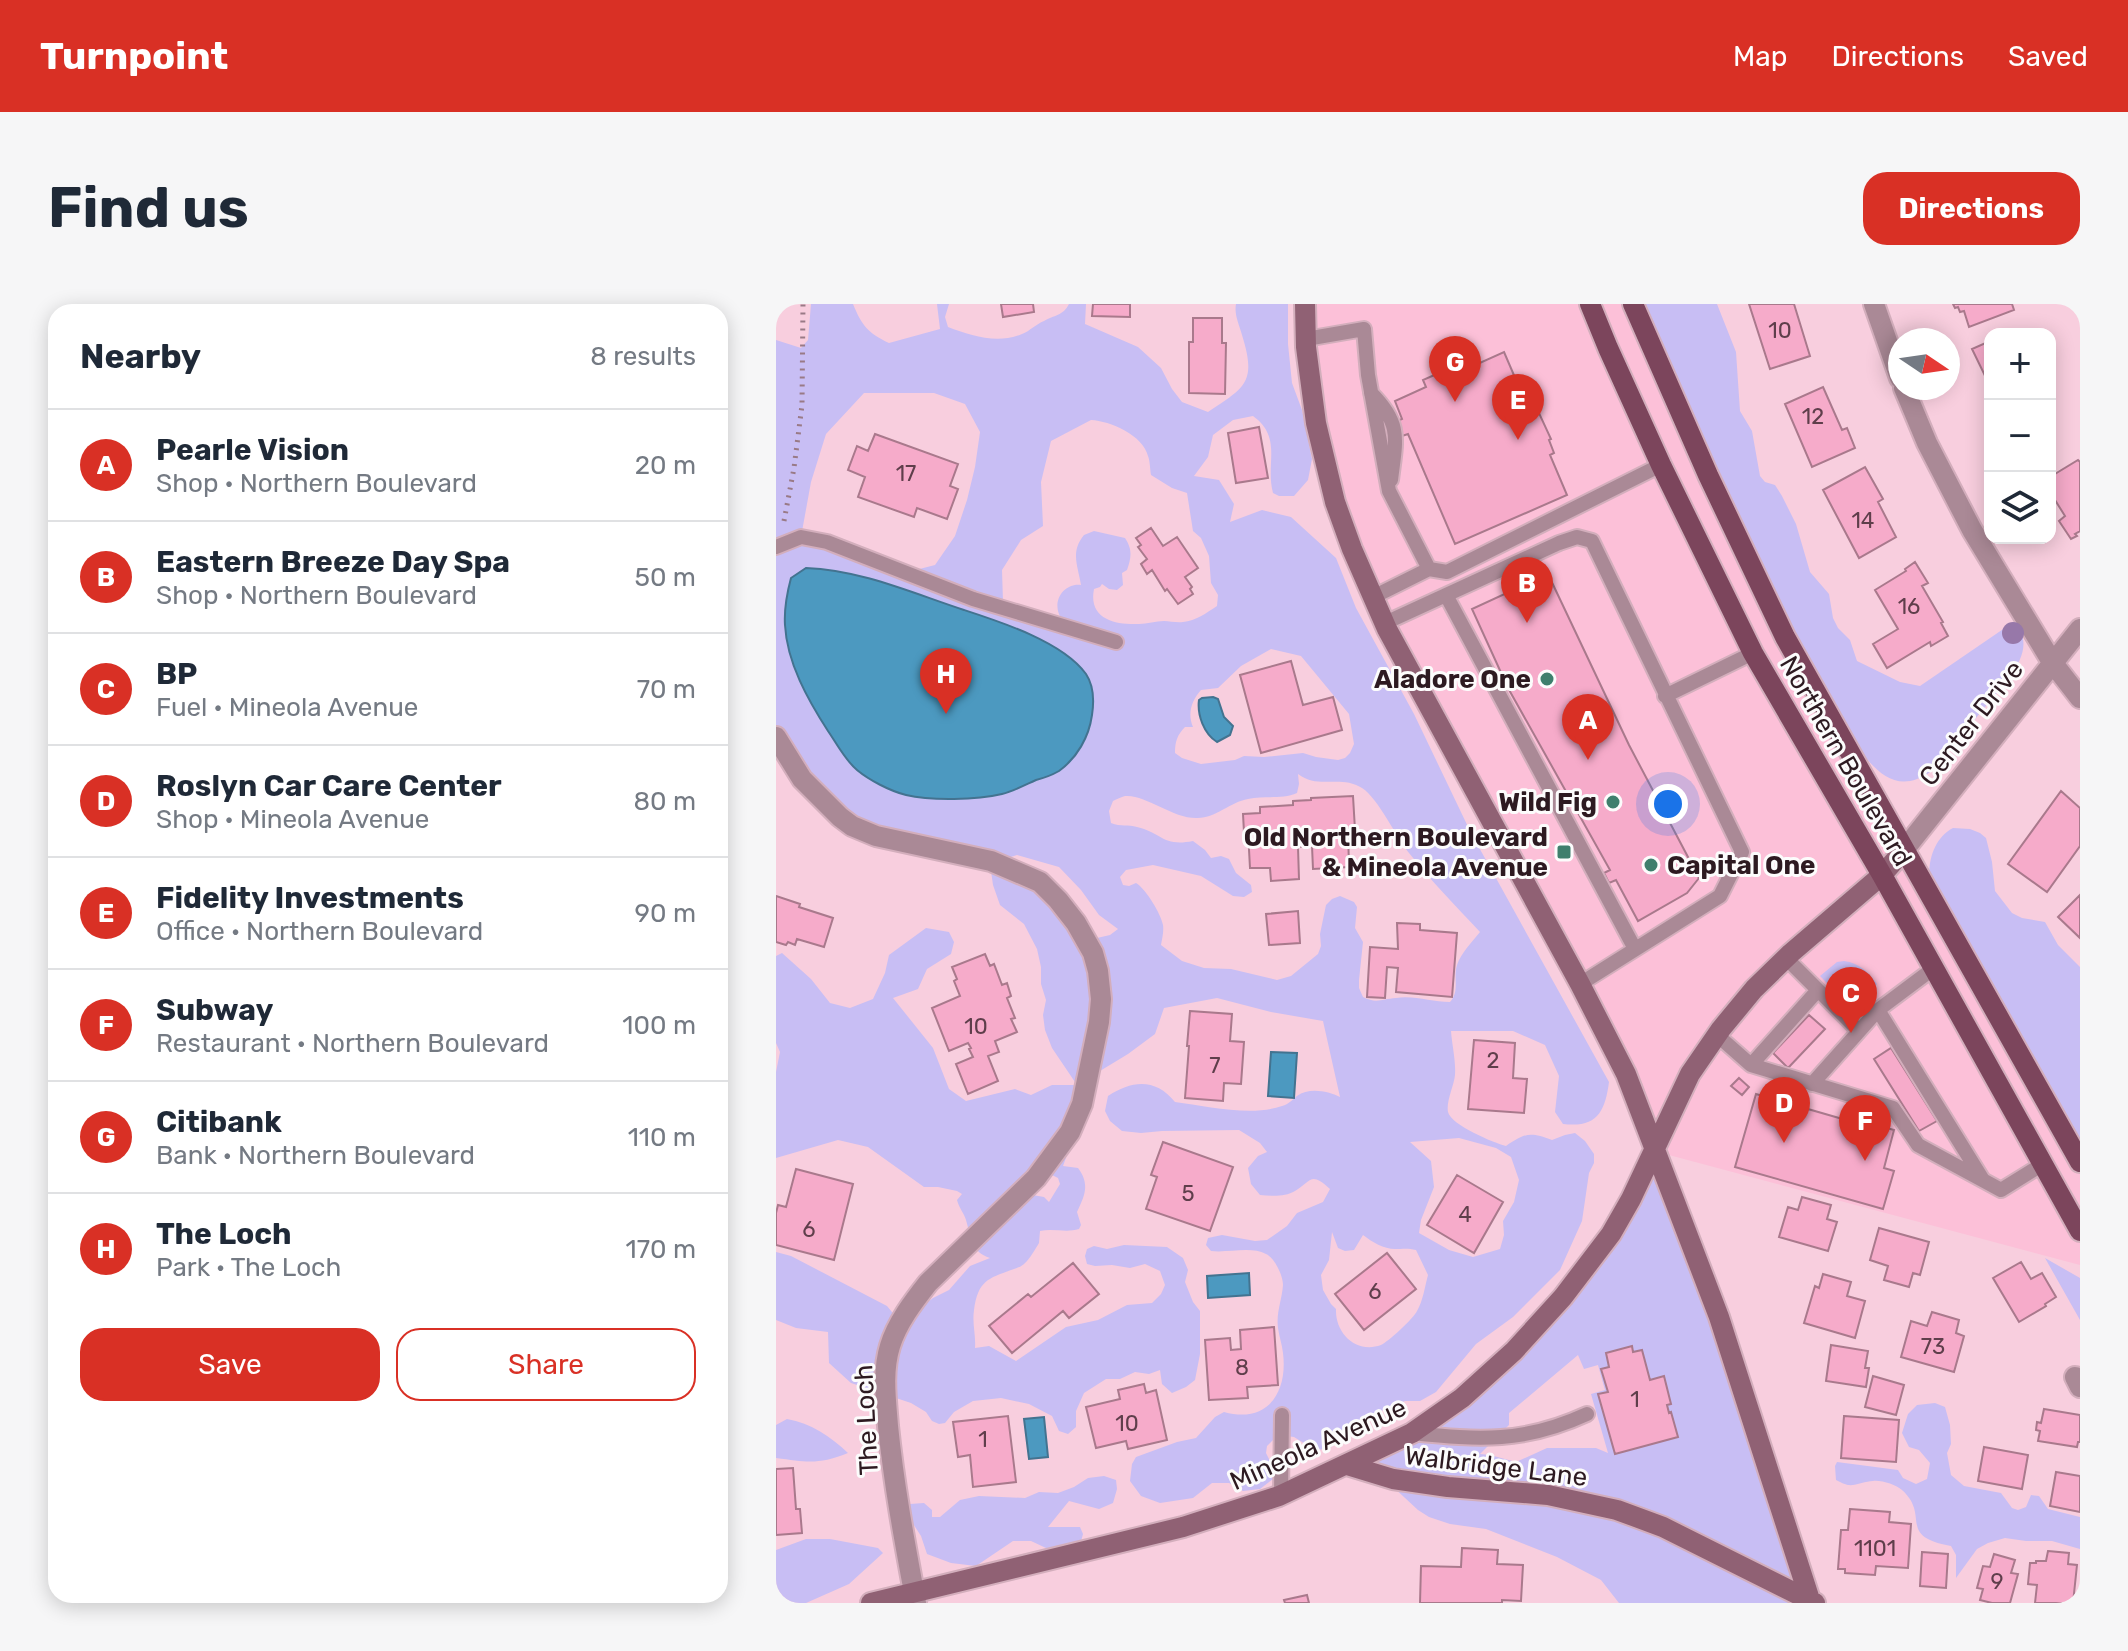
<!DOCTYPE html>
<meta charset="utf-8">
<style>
:root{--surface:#fff;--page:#f6f6f7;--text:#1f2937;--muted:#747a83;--line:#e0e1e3;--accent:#d93025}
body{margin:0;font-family:Rubik,sans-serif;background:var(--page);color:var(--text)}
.controls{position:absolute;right:24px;top:24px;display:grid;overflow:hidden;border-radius:16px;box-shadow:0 4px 20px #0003}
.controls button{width:72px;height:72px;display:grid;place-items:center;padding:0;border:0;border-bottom:2px solid var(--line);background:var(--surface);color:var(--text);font:40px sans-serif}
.compass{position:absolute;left:1112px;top:24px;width:72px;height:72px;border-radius:50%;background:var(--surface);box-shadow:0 4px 20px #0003;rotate:103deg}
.you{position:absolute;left:892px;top:500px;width:28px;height:28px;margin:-20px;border:6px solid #fff;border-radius:50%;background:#1a73e8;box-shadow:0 0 0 12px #1a73e833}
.badge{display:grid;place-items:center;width:52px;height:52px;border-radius:50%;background:var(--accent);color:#fff;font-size:26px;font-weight:700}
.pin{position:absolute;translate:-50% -66px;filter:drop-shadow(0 2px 4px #0008)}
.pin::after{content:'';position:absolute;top:42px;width:28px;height:24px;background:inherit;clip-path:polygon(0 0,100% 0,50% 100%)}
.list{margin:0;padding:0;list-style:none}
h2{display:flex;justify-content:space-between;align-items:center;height:104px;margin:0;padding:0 32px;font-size:34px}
h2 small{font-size:26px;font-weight:400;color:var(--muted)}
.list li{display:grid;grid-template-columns:52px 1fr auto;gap:24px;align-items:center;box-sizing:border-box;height:112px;padding:0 32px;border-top:2px solid var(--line)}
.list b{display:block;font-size:30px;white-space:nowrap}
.list p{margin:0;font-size:26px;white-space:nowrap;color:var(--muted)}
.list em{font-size:26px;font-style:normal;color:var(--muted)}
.actions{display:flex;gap:16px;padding:24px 32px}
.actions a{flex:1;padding:18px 0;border:2px solid var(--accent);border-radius:24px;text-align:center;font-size:28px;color:var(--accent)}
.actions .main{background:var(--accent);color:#fff}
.icon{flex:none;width:44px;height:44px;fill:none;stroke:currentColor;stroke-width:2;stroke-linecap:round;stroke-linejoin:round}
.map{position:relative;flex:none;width:1304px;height:1299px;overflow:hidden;border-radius:24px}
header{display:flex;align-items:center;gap:48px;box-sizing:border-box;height:112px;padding:0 40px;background:var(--accent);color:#fff}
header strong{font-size:38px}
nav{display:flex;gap:44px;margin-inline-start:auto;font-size:28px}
.intro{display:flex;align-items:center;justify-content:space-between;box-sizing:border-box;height:192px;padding:0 48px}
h1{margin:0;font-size:56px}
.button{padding:20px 36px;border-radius:24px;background:var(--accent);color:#fff;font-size:28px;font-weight:700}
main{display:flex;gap:48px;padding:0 48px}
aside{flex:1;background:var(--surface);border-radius:24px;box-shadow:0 4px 20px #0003}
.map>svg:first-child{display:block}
</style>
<header>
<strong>Turnpoint</strong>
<nav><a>Map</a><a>Directions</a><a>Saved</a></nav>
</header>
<div class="intro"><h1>Find us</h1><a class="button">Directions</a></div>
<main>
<aside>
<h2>Nearby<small>8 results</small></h2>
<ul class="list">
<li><span class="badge">A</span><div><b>Pearle Vision</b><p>Shop · Northern Boulevard</p></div><em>20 m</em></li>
<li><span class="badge">B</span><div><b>Eastern Breeze Day Spa</b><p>Shop · Northern Boulevard</p></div><em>50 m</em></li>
<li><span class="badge">C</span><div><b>BP</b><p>Fuel · Mineola Avenue</p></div><em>70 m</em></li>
<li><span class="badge">D</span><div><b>Roslyn Car Care Center</b><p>Shop · Mineola Avenue</p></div><em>80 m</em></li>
<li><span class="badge">E</span><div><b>Fidelity Investments</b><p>Office · Northern Boulevard</p></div><em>90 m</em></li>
<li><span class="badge">F</span><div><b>Subway</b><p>Restaurant · Northern Boulevard</p></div><em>100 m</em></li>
<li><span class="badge">G</span><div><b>Citibank</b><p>Bank · Northern Boulevard</p></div><em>110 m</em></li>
<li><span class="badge">H</span><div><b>The Loch</b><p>Park · The Loch</p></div><em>170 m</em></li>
</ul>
<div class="actions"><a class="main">Save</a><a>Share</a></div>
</aside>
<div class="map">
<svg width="1304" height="1299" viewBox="0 0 1304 1299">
<rect width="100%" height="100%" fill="#f8cede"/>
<path fill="#fcc0d8" d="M528 0H858L932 171 1304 857V961L878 847 656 412 559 198Z"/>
<path fill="#c8bef4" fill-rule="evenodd" d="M35 0H77C86 22 92 29 113 39L164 25 161 0H173L169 13 172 23C195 32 222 40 246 30 254 27 260 20 268 17 278 11 287 12 293 0H310L309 20 362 43 385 64 396 85 406 98 432 108C469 83 481 79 466 31 463 20 458 11 460 0H512V40L516 79 526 106 536 155 532 176 518 192H503L497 189C489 159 507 134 477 112L457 116 437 131 432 153 418 172 443 176 458 200 454 218 486 206 515 213 560 254 580 304 638 410 695 529 833 778C829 808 821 824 787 820L779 808 783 772 769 741 737 727H675C676 741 680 757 679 771 678 782 670 797 672 808 675 821 718 839 730 842 748 830 753 827 776 836L789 831 799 829 809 837 818 850V859L813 869 806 917 784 966 737 1013 700 1040 660 1088 644 1097H629L607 1106 592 1118 568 1127 562 1139 551 1145 539 1146 518 1133 502 1131 491 1142 490 1149 498 1165 497 1175 484 1185 467 1187 453 1179H436L417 1194 384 1199 365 1192 354 1177 356 1160 360 1153 401 1138 420 1134 439 1113 448 1108C491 1120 512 1089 507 1049 506 1040 503 1032 502 1024 500 1008 506 996 507 981 507 972 499 954 490 950 475 942 453 949 435 947L430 941 432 934 446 931 479 937 491 936 511 922 521 909 547 898 554 885C534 867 536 877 519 887 509 893 496 892 484 891L475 880 472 864 482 852 491 848 484 839 463 826 386 827 365 829 346 827 334 817 329 807 332 792C356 776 380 774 399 798 431 802 475 813 506 802 513 800 516 796 521 792 533 783 552 787 564 793L547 717 495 708 441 694 388 704 379 730 352 750 319 770 292 839 291 851 287 862 302 864C314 880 309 891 301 908L305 921 303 925C290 929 277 924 264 927L263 939C260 944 253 956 249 959 245 963 243 963 238 965 213 974 202 976 198 1006 196 1020 200 1031 199 1044L213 1042 240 1057 290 1023 322 1016 351 1001 376 999 385 990 389 981 384 967 369 960 354 964 336 961 319 962 311 960 309 952 311 945 318 942 331 945 348 941 391 943 407 954 412 966 409 978 417 998 424 1007V1050L419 1076 410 1083 396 1089 386 1080 384 1066 373 1070 359 1068 344 1075H330L308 1089 300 1107V1123L292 1130 283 1127 276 1112 253 1100 225 1094 197 1097 178 1108 169 1119 163 1120 156 1117 150 1108 135 1099 75 1079 53 1059 52 1028 20 1024 0 1016V948L15 952 111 1002 125 1019 157 994 173 986 194 962 214 954C195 948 195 933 190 916 188 909 183 904 181 896L186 890 181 887 162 883H148L92 843 62 836 0 854V768L4 748 0 739V652L6 649 35 675 54 699 74 704 97 695 109 669 113 651 150 624 173 628 178 638 175 650 151 665 142 685 117 694 157 744 173 785 190 797 239 785 255 791 276 781H301L276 744 269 726 267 711 270 696 265 680V663L261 645 248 620 224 601 217 581 214 560 88 528 0 433V36L25 44 32 36ZM88 89H158L189 100 204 128 199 163 191 196 179 232 159 261 128 269 25 233 35 178 50 130ZM315 116C334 117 367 131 372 152 374 157 374 165 375 171L396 184 411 189 417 227 425 234 433 252 435 279 442 291 441 302C430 309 420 317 407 318 401 319 394 317 388 317 380 317 371 320 363 320 339 321 312 315 318 285L324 283 326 280 333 285 341 286 347 281 346 269 351 266C355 254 357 246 349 234L318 227 308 231C294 248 302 262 305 281 289 279 277 295 283 310 283 312 291 321 292 322L227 298 226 266 245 236 267 222 265 178 275 137ZM495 345 525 352 573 410 578 440 574 449 569 454 562 456 540 453 527 449 488 453 468 452 459 456 425 460 406 454 399 449C399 438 401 431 409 423H417C411 409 416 396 425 386L442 384 465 362ZM522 470C543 486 564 470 586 484 603 495 619 532 633 549 655 577 680 602 704 628 696 638 685 649 681 661 677 674 684 687 674 698 656 698 638 691 620 694 606 695 600 700 587 693L583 684V676L587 638 579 624 581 603 578 598 564 592 556 595 550 601 544 630 545 642 542 650 515 672 501 676 455 665 428 664 406 657 385 641C386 635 388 627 387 621 385 610 370 585 360 579L353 582 347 581 344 573 350 566 377 561 425 572 457 592 468 593 476 588 475 581 460 569 453 555 445 552 435 554 429 546 417 537C387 543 386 529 361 523 352 520 345 523 335 519L333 507 337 497C341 495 345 493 349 492 369 490 396 514 420 514 439 515 454 498 472 495 488 491 506 496 521 489L523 480ZM241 551 283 563 305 586 323 611 342 625 334 631 321 634 300 620 282 596 219 558ZM683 834 720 844 735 853 743 876 738 898 727 917 728 931 724 945 697 953 673 946 643 929 645 916 658 883 655 857 634 838ZM276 871 282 874 284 880 273 898 268 893 251 890 260 874ZM556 928 562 944 569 947 578 946 587 931C596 938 608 945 619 945 627 945 632 944 640 946L652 971C649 982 647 997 641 1007 638 1014 612 1038 605 1041 580 1050 559 1029 560 1005L555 1000 547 986 545 971 553 956Z
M858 0H941L960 48 964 107 976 127 984 172 989 178 999 181 1006 192 1020 220 1034 268 1053 290 1057 314 1062 324 1074 336 1081 357 1124 378 1144 382 1239 317C1254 338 1247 353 1234 373L1156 467C1120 492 1101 468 1079 441 1069 428 1058 415 1048 402Z
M1177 524 1194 525 1204 529 1210 534 1216 558 1219 587 1236 609 1246 614 1269 618 1282 641 1304 663V857L1154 576C1151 557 1159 533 1177 524Z
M1068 657C1083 659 1093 668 1101 680L1088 699C1068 701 1057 685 1044 672L1061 658Z
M878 847 1035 1299H843L825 1276 781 1253 710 1225 674 1220 653 1213 642 1206 615 1181 571 1161 637 1129 787 993ZM802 1051 808 1065 822 1061 829 1086 815 1090 832 1149 820 1144H771L740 1158 714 1151 704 1150 733 1121V1109Z
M1269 954 1304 974V1016Z
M1159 1099 1169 1103 1174 1121 1175 1140 1171 1149 1175 1171 1188 1182 1225 1189 1236 1204 1242 1206 1250 1203 1255 1191 1263 1192 1272 1205 1304 1213V1245L1276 1237H1250L1229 1234 1212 1239 1201 1245 1180 1274V1251L1175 1242C1120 1232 1155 1212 1126 1186 1120 1181 1106 1176 1097 1177 1089 1177 1080 1182 1072 1181 1070 1181 1062 1177 1060 1176L1059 1162 1061 1158 1122 1166 1127 1174 1140 1180 1151 1175 1154 1159 1143 1146 1133 1143 1126 1129 1132 1110 1141 1101Z
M11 1115C35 1119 55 1133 72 1149 42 1161 31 1158 0 1154V1121Z
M328 1172 340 1176 341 1185 337 1199 323 1205 293 1197 272 1223H304L307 1230 304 1241 289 1247 270 1244 255 1237H237L200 1262 175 1259 151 1250 145 1232 132 1212 134 1200 148 1199 156 1206V1213H164L184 1196 203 1192 249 1194 263 1188 282 1189 298 1183 312 1174Z
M30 1235H54L102 1244 107 1249 73 1280 30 1299H0V1246Z"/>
<path fill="#4c99c0" stroke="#437390" stroke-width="2" d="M30 264C85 266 136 289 188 306 225 318 287 338 310 370 318 382 318 398 316 411 313 433 301 454 283 467 276 471 268 474 260 476 249 481 238 487 226 490 201 496 155 497 130 491 114 487 93 476 81 466 69 456 61 440 52 427 32 396 11 359 9 321 8 305 11 289 15 274Z
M437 393 442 395 448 413 457 422 454 431 441 438C428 430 421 411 423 396L426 394Z
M495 748 521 749 518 794 492 792Z
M473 969 474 991 432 994 431 972Z
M268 1113 272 1153 253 1155 248 1115Z"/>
<path fill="#f6abca" stroke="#a9798c" stroke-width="2" d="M225 0H257L258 8 227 13Z
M317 0H354V13L316 12Z
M973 0H1018L1034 52 994 65Z
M1177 0H1236L1238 6 1193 23 1188 7 1184 8 1182 3 1179 4Z
M417 14H446V39H450L449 90 413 89V38H417Z
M1214 37V82L1196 45Z
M728 48 749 97 754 94 761 110 763 109 775 135 773 136 778 149 774 151 791 191 679 240 632 130 626 132 619 118 626 115 619 97 650 83 647 76 692 56 695 63Z
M1047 83 1066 126 1071 124 1079 144 1036 163 1009 100Z
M483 123 492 174 460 179 452 129Z
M99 130 182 160 174 182 182 185 171 215 141 204 138 213 82 193 89 173 72 166 81 142 92 147Z
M1302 156 1304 158V227L1299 230 1301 232 1295 235 1283 217 1289 212 1274 188V173Z
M1089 163 1107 195 1102 198 1120 233 1083 254 1047 186Z
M375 224 387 242 401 233 422 264 409 273 416 283 414 285 417 290 402 300 391 285 389 287 376 266 371 270 365 260 371 255 362 243 365 241 360 234Z
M1139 258 1152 279 1146 282 1167 318 1165 319 1172 332 1155 342 1154 338 1111 364 1097 340 1122 325 1099 286 1130 267 1129 265Z
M772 270 853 441 923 574 911 589 862 617 840 576 833 579 828 569 834 566 732 384 696 305Z
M515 357 527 401 557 393 566 426 485 449 464 371Z
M1285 487 1304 504V542L1271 588 1232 560Z
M577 492 579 526H572L573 563 537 565 536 542 522 543 523 575 495 577 494 564H474L472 527 468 528 467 510 484 509V503L517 501V497L535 496V494Z
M1304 591V634L1282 613Z
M0 592 24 600 23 603 57 614 48 643 21 635 19 641 12 638 10 641 0 638Z
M522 607 524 639 493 641 490 610Z
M621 619 644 620V626L681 629 676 693 620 688 622 664 611 663 609 694 591 693 594 643 622 645Z
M209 650 214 662 218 660 226 681 231 679 235 692 231 694 239 714 235 715 241 728 219 737 223 748 212 752 222 777 192 790 180 760 197 753 193 745 195 744 192 739 173 747 156 704 184 692 178 677 181 675 176 663Z
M414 707 456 710 454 737 468 738 465 780 448 779 447 797 409 794 413 742H411Z
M1033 711 1049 725 1012 764 997 749Z
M698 736 739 739 737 774 751 775 748 809 692 805Z
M1115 744 1161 817 1143 827 1098 755Z
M963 774 973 783 966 791 955 782Z
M980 790 1070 816 1071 813 1118 826 1108 864 1118 867 1107 905 959 863Z
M387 838 457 863 434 927 370 905 381 873 375 871Z
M20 865 77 880 58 956 0 941V909L2 901 10 903Z
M681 871 727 898 698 949 651 921Z
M1026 893 1055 901 1051 915 1061 918 1052 947 1003 933 1012 903 1022 906Z
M1103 924 1153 938 1144 971 1137 969 1133 983 1108 976 1112 962 1094 956Z
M611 949 640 985 588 1026 559 990Z
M1245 958 1255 975 1266 969 1280 993 1269 1000 1270 1002 1243 1018 1217 974Z
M297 959 323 990 293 1014 287 1007 236 1049 213 1022 252 990 255 993Z
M1047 970 1075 978 1071 992 1089 997 1079 1034 1028 1019 1039 982 1043 984Z
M1156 1008 1183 1016 1180 1029 1188 1032 1178 1068 1125 1053 1135 1017 1151 1022Z
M498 1023 502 1081 471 1083 472 1094 433 1096 429 1036 454 1034 455 1046 465 1045 464 1026Z
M1055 1041 1092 1047 1089 1064H1093L1090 1083 1050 1077Z
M856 1042 857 1048 866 1046 874 1076 888 1072 895 1100 891 1101 893 1109 895 1108 902 1133 839 1150 822 1090 832 1088 825 1065 833 1063 830 1049Z
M1097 1072 1128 1081 1120 1111 1089 1103Z
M368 1080 370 1089 380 1086 391 1136 352 1145 350 1137 320 1144 310 1103 344 1095 342 1086Z
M1268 1105 1304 1111V1138H1302L1301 1143 1262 1137 1264 1127 1260 1126 1261 1118 1265 1119Z
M232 1112 240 1178 197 1183 194 1151 182 1153 177 1118Z
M1068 1112 1123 1116 1120 1158 1065 1154Z
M1208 1143 1252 1151 1246 1185 1202 1177Z
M17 1164 20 1205H24L26 1229 0 1231V1165Z
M1280 1168 1304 1172V1208L1274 1202Z
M1074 1205 1114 1208 1113 1218 1135 1220 1132 1264 1100 1262 1099 1271 1069 1269V1265H1062L1065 1226H1072Z
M686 1244 722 1246 721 1260 747 1261 745 1297 726 1296V1299H644L645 1262 685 1263Z
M1272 1247 1293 1249 1292 1260 1301 1261 1297 1299H1259L1261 1281 1252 1280 1254 1259H1260V1257H1270Z
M1146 1248 1172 1250 1170 1284 1144 1282Z
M1218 1250 1239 1256 1235 1269 1242 1270 1234 1299H1216L1204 1296 1207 1285 1201 1284 1207 1262 1214 1263Z
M531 1291 533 1299H509L508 1296Z"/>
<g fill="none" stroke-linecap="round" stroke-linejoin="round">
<g stroke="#d3aebc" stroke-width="18">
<path id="lane" d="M530 35 588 25 592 71 613 187 653 265 671 268 885 161
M595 89C626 120 620 135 615 176
M0 243 25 233 51 238 197 295 340 338
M670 291 859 645
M597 293 653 265
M609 319 783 239 801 233 816 237 966 548 944 592 804 680
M889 392 977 349
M1010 654 1083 727
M1102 706 1158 664
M941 731 975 761 1117 804 1142 841 1225 886 1267 860
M975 761 1042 686
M1036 780 1102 706 1207 876
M636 1129C704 1136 748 1139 811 1110
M505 1191 506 1111"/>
</g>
<g stroke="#d3aebc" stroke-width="24">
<path id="street" d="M1098 0 1124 74
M1128 84 1151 139 1196 226 1276 358 1304 394
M0 433 26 475 64 513 76 522 100 532 215 557 264 578 282 596 300 619 317 649 322 667 325 695 323 718 306 800 294 828 260 874 152 979C137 998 121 1019 114 1042 106 1068 110 1096 112 1122 118 1182 129 1240 140 1299
M1128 546 1304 325
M1299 1073 1304 1083"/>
</g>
<g stroke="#d3aebc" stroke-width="24">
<path id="secondary" d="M529 0 530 43 540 119 559 198 576 245 611 325 804 680 850 770 943 1013 1035 1299
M571 1161 617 1175 672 1183 772 1191 841 1206 887 1223 1039 1299
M95 1299 407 1223 503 1192 636 1129 686 1094 738 1047 787 993 835 930 855 895 914 770 945 725 978 685 1015 649 1106 571 1128 546"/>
</g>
<g stroke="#d3aebc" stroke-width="24">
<path id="primary" d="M814 0 832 44 885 161 977 349 1106 571 1304 927
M857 0 932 171 1009 333 1304 858"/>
</g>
<path stroke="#997a86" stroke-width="5" stroke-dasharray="2 6" stroke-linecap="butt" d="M8 217 18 164 26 101 27 0"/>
<use href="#lane" stroke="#aa8996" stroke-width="14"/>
<use href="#street" stroke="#aa8996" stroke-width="20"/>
<use href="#secondary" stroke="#906174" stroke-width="20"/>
<use href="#primary" stroke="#7c455c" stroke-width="20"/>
</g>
<circle fill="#9778a9" cx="1237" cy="329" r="11"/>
<g fill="#3f7f6d" stroke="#fcfcfc" stroke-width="3">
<circle cx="771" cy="375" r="8"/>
<circle cx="837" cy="498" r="8"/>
<rect x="780" y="540" width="16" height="16" rx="4"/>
<circle cx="875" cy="561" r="8"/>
</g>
<g text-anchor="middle" stroke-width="6" stroke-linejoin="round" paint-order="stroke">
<g font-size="22" fill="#5f3e4b">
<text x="1004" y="34">10</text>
<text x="1037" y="120">12</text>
<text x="130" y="177">17</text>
<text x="1087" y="224">14</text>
<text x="1133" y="310">16</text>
<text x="200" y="730">10</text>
<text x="717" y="764">2</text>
<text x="439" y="769">7</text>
<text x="412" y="897">5</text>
<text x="689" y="918">4</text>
<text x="33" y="933">6</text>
<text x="599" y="995">6</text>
<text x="1157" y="1050">73</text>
<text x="466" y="1071">8</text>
<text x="859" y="1103">1</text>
<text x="351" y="1127">10</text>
<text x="207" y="1143">1</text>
<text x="1099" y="1252">1101</text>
<text x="1221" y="1285">9</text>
</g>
<g font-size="26" font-weight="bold" fill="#2d1a21" stroke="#fcfcfc" text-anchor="end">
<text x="755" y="384">Aladore One</text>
<text x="821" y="507">Wild Fig</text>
<text x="772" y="542">Old Northern Boulevard<tspan x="772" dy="30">&amp; Mineola Avenue</tspan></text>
<text x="891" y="570" text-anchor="start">Capital One</text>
</g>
<g font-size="26" fill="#2d1a21" stroke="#fcfcfc">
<text transform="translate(1195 419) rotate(-52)" y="9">Center Drive</text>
<text transform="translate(1070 457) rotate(60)" y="9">Northern Boulevard</text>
<text transform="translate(90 1116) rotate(-93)" y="9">The Loch</text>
<text transform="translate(542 1140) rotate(-24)" y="9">Mineola Avenue</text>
<text transform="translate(720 1162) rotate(7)" y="9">Walbridge Lane</text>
</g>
</g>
</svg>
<div class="controls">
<button>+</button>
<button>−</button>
<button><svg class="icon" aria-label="layers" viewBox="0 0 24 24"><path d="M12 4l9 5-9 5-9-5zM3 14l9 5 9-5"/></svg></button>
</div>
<svg class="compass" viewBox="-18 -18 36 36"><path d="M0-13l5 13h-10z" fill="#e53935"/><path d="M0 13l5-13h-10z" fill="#747a83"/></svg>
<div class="you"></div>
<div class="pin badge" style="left:812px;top:456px">A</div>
<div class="pin badge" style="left:751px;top:319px">B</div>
<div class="pin badge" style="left:1075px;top:729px">C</div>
<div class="pin badge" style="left:1008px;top:839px">D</div>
<div class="pin badge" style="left:742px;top:136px">E</div>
<div class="pin badge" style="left:1089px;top:857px">F</div>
<div class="pin badge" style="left:679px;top:98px">G</div>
<div class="pin badge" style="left:170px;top:410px">H</div>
</div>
</main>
